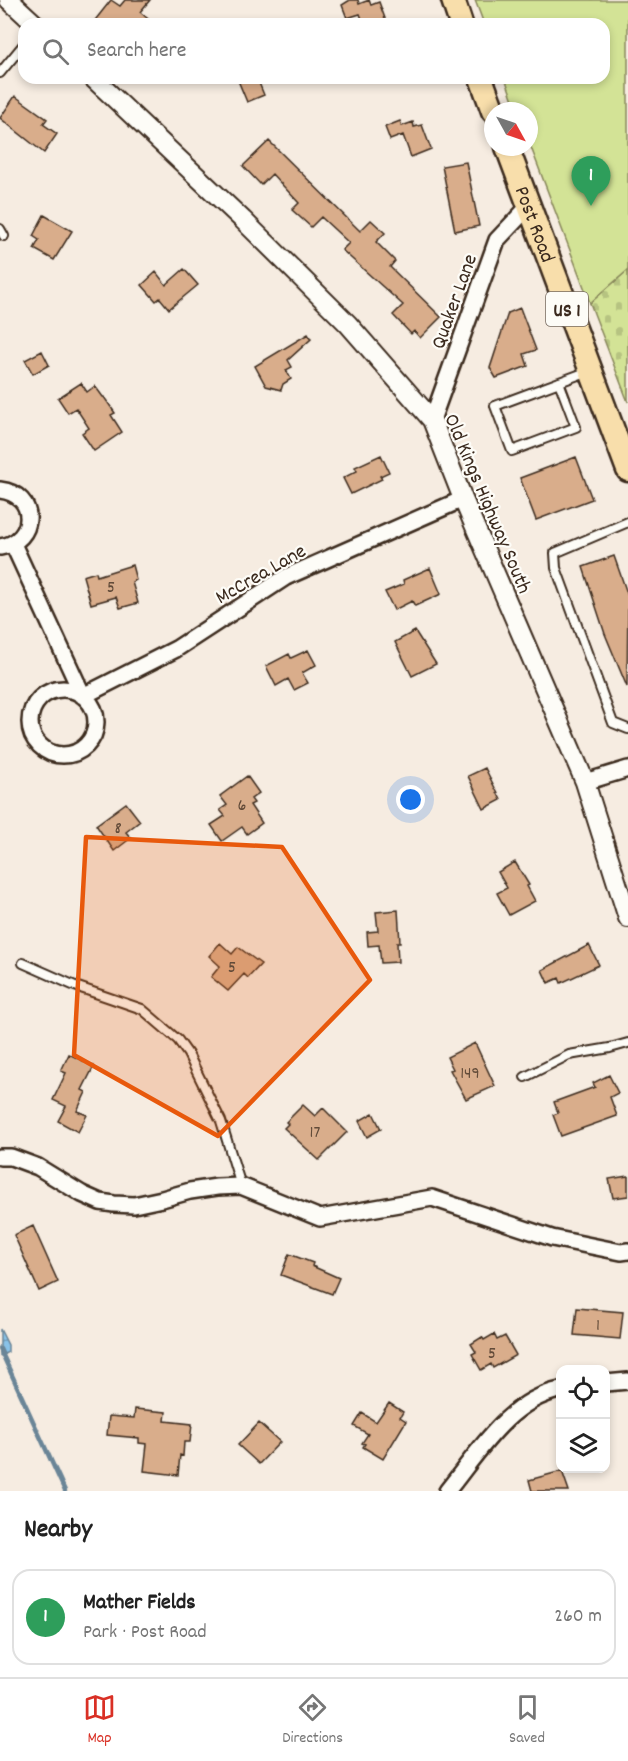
<!DOCTYPE html>
<meta charset="utf-8">
<style>
:root{--surface:#fff;--page:#f6f6f6;--text:#222;--muted:#767676;--line:#e0e0e0;--accent:#d93025}
body{margin:0;font-family:Dekko,sans-serif;background:var(--page);color:var(--text)}
.controls{position:absolute;right:18px;bottom:18px;display:grid;overflow:hidden;border-radius:12px;box-shadow:0 3px 9px #0003}
.controls button{width:54px;height:54px;display:grid;place-items:center;padding:0;border:0;border-bottom:2px solid var(--line);background:var(--surface);color:var(--text);font:30px sans-serif}
.compass{position:absolute;left:484px;top:102px;width:54px;height:54px;border-radius:50%;background:var(--surface);box-shadow:0 3px 9px #0003;rotate:130deg}
.you{position:absolute;left:411px;top:800px;width:21px;height:21px;margin:-15px;border:4px solid #fff;border-radius:50%;background:#1a73e8;box-shadow:0 0 0 9px #1a73e833}
.badge{display:grid;place-items:center;width:39px;height:39px;border-radius:50%;background:var(--accent);color:#fff;font-size:20px;font-weight:700}
.pin{position:absolute;translate:-50% -50px;filter:drop-shadow(0 2px 3px #0008)}
.pin::after{content:'';position:absolute;top:32px;width:21px;height:18px;background:inherit;clip-path:polygon(0 0,100% 0,50% 100%)}
.list{margin:0;padding:0;list-style:none}
h2{display:flex;justify-content:space-between;align-items:center;height:78px;margin:0;padding:0 24px;font-size:26px}
h2 small{font-size:20px;font-weight:400;color:var(--muted)}
.list li{display:grid;grid-template-columns:39px 1fr auto;gap:18px;align-items:center;box-sizing:border-box;height:96px;margin:0 12px 12px;padding:0 12px;border:2px solid var(--line);border-radius:18px}
.list b{display:block;font-size:22px;white-space:nowrap}
.list p{margin:0;font-size:20px;white-space:nowrap;color:var(--muted)}
.list em{font-size:20px;font-style:normal;color:var(--muted)}
.icon{flex:none;width:33px;height:33px;fill:none;stroke:currentColor;stroke-width:2;stroke-linecap:round;stroke-linejoin:round}
.map{position:relative;flex:none;width:628px;height:1491px;overflow:hidden}
.search{position:absolute;background:var(--surface);box-shadow:0 3px 9px #0003;left:18px;right:18px;top:18px;height:66px;display:flex;align-items:center;gap:15px;box-sizing:border-box;padding:0 21px;border-radius:18px;color:var(--muted);font-size:22px}
.sheet{height:186px;background:var(--surface)}
nav{display:flex;justify-content:space-around;align-items:center;box-sizing:border-box;height:84px;border-top:2px solid var(--line);background:var(--surface);font-size:16px;color:var(--muted)}
nav a{display:grid;justify-items:center;gap:3px}
nav .on{color:var(--accent)}
.map>svg:first-child{display:block}
</style>
<div class="map">
<svg width="628" height="1491" viewBox="0 0 628 1491">
<defs>
<pattern id="cemetery-stones" width="16" height="16" patternUnits="userSpaceOnUse" patternTransform="scale(1.5)"><rect width="16" height="16" fill="#d3e396"/><path d="M2 7V4a2 2 0 0 1 4 0v3zM10 15v-3a2 2 0 0 1 4 0v3z" fill="#b6c381"/></pattern>
<pattern id="water-waves" width="16" height="10" patternUnits="userSpaceOnUse" patternTransform="scale(1.5)"><rect width="16" height="10" fill="#89c2e8"/><path d="M0 5q4-4 8 0t8 0" fill="none" stroke="#719ebb"/></pattern>
</defs>
<rect width="100%" height="100%" fill="#f6ece1"/>
<filter id="ink" filterUnits="userSpaceOnUse"><feTurbulence type="fractalNoise" baseFrequency=".0167" numOctaves="2"/><feDisplacementMap in="SourceGraphic" scale="12" xChannelSelector="R" yChannelSelector="G"/><feConvolveMatrix kernelMatrix="1 2 1 2 8 2 1 2 1" color-interpolation-filters="sRGB"/></filter>
<g filter="url(#ink)">
<path fill="url(#cemetery-stones)" stroke="#87865a" stroke-width="1.5" d="M628 270V402L590 303Z"/>
<path fill="#d3e396" stroke="#87865a" stroke-width="1.5" d="M475 0H628V270L590 303 529 142V111H517L505 78H604V24H484Z"/>
<path fill="url(#water-waves)" stroke="#6a8597" stroke-width="1.5" d="M0 1329 8 1345V1352L0 1356Z"/>
<g fill="none" stroke-linecap="round" stroke-linejoin="round">
<path stroke="#6a8597" stroke-width="4.5" d="M0 1349 65 1491"/>
</g>
<path fill="#d9ad8b" stroke="#3b2a1e" stroke-width="1.5" d="M111 0 120 6 125 0H150L140 12 154 24H92Z
M350 0H358L359 4 369 0 371 5 379 2 387 24H364L360 14 347 18 342 5Z
M237 78H257L264 95 247 102Z
M15 96 47 119 43 124 57 134 44 153 0 118Z
M400 121 402 126 413 122 414 127 422 125 431 149 411 157 403 135 390 140 385 127Z
M269 141 360 231 371 220 385 233 376 242 395 261 390 267 441 317 420 338 414 331 411 334 393 315 403 305 342 250 349 243 321 217 311 227 292 210 299 203 272 174 261 185 243 166Z
M466 162 479 226 455 231 442 166Z
M44 215 72 231 54 260 34 249 39 240 33 236Z
M184 269 198 285 169 309 160 298 156 301 142 285 156 272 166 285Z
M520 308 536 350 524 354 528 366 496 378 490 368 508 313Z
M308 334 311 339 288 360 292 367 286 370 291 379 283 384 281 390 266 386 255 366Z
M42 351 49 365 33 374 25 360Z
M81 383 87 392 95 386 103 397H104L115 413 111 415 122 432 94 451 82 433 89 428 76 408 68 413 58 398Z
M381 455 389 472 380 476 382 479 351 494 343 478 357 471 355 467Z
M576 457 592 499 536 520 520 478Z
M614 556 628 596 627 687 605 634 583 567Z
M132 565 136 580 132 582 138 603 120 608 116 597 91 604 83 576 96 572 97 576Z
M430 568 441 594 415 606 412 601 394 610 385 592 404 584 403 580Z
M415 631 436 664 412 676 395 642Z
M308 650 316 665 302 673 308 683 294 690 288 679 276 686 266 666 289 654 291 658Z
M485 768 501 800 484 809 468 776Z
M247 776 259 793 251 799 254 803 250 805 262 823 247 834 242 827 222 841 211 825 225 816 220 810 227 805 220 796Z
M126 803 140 821 126 832 131 838 114 851 96 825Z
M515 862 529 885 527 886 535 901 509 915 497 893 507 888 498 872Z
M398 910 400 943H397L398 962 381 963 379 945 368 946 367 932 378 931 376 912Z
M220 943 232 954 238 947 261 964 248 978 244 974 228 991 211 977 220 966 209 956Z
M589 945 599 965 561 983 559 978 548 983 542 970Z
M475 1043 495 1086 466 1099 450 1070 453 1069 447 1057Z
M69 1054 94 1066 82 1090 86 1092 77 1111 87 1115 78 1132 58 1121 66 1106 53 1100 66 1073 61 1071Z
M609 1075 618 1093 610 1097 617 1116 561 1136 553 1115 558 1113 554 1102 595 1087 593 1083Z
M303 1105 315 1116 323 1108 347 1132 319 1160 284 1128 288 1124 286 1122Z
M373 1113 381 1129 367 1137 359 1121Z
M628 1176V1196L613 1198 609 1179Z
M33 1226 58 1282 39 1291 14 1235Z
M289 1254 313 1263 312 1266 339 1278 332 1294 281 1275Z
M577 1308 623 1312 620 1339 574 1335Z
M494 1334 497 1340 505 1336 516 1355 493 1368 491 1364 481 1370 472 1354 476 1352 471 1344 482 1337 484 1340Z
M389 1403 403 1412 400 1417 406 1421 383 1459 363 1447 365 1444 362 1443 368 1434 354 1426 362 1413 376 1422Z
M135 1409 166 1412 165 1421 192 1424 190 1442H184L183 1456 180 1455 178 1475 144 1471 147 1444 139 1443V1438L107 1435 109 1416 134 1418Z
M259 1423 280 1442 259 1464 238 1445Z
M562 1471 569 1491H532L529 1480Z"/>
<g fill="none" stroke-linecap="round" stroke-linejoin="round">
<g stroke="#3b2a1e" stroke-width="12">
<path id="service" d="M0 73 24 44
M0 229 4 236
M559 382 576 427 512 451 495 406 589 371
M628 522 555 553 556 568 613 723 628 729
M23 963 75 986 142 1009 178 1040 188 1054 221 1121 241 1186
M525 1077 569 1055 610 1048 628 1043"/>
</g>
<g stroke="#3b2a1e" stroke-width="20">
<path id="minor" d="M432 420 497 240 529 206
M0 490C38 494 37 542 0 547
M13 544 83 696 176 649 286 577 463 499
M30 722a33 33 0 1 1 66 0a33 33 0 1 1-66 0Z
M585 782 628 769
M0 1157H11L38 1167 82 1194 100 1202 114 1204 134 1205 162 1199 190 1191 217 1187 241 1186 320 1218 432 1198 552 1238 621 1252 628 1251
M606 1383 628 1381
M447 1491C478 1453 509 1400 560 1390"/>
</g>
<g stroke="#3b2a1e" stroke-width="22">
<path id="tertiary" d="M9 0 35 24
M93 78 243 220 348 324 432 420 463 499 585 782 628 918"/>
</g>
<g stroke="#3b2a1e" stroke-width="27">
<g id="primary">
<path d="M453 0 461 24"/>
<path d="M481 78 493 111"/>
<path id="s1" d="M507 147 628 470"/>
</g>
</g>
<use href="#service" stroke="#fdfcf7" stroke-width="8"/>
<use href="#minor" stroke="#fdfcf7" stroke-width="15"/>
<use href="#tertiary" stroke="#fdfcf7" stroke-width="18"/>
<use href="#primary" stroke="#f8deab" stroke-width="22"/>
</g>
</g>
<path fill="#e8590c" fill-opacity="0.2" stroke="#e8590c" stroke-width="4.5" stroke-linejoin="round" d="M86 837 282 847 370 980 218 1136 74 1055Z"/>
<g text-anchor="middle" stroke-width="4.5" stroke-linejoin="round" paint-order="stroke">
<g font-size="18" fill="#624b39">
<text x="111" y="592">5</text>
<text x="242" y="810">6</text>
<text x="118" y="833">8</text>
<text x="232" y="972">5</text>
<text x="470" y="1078">149</text>
<text x="315" y="1137">17</text>
<text x="598" y="1330">1</text>
<text x="492" y="1358">5</text>
</g>
<rect fill="#fdfcf7" stroke="#75695f" stroke-width="1.5" x="546" y="292" width="42" height="34" rx="4.5"/>
<g font-size="20" font-weight="bold" fill="#3b2a1e">
<text x="567" y="316">US 1</text>
</g>
<g font-size="21" fill="#3b2a1e" stroke="#fdfcf7">
<text dy="7" stroke="none"><textPath href="#s1" startOffset="82">Post Road</textPath></text>
<text transform="translate(453 301) rotate(-70)" y="7">Quaker Lane</text>
<text transform="translate(489 503) rotate(67)" y="7">Old Kings Highway South</text>
<text transform="translate(260 573) rotate(-30)" y="7">McCrea Lane</text>
</g>
</g>
</svg>
<div class="controls">
<button><svg class="icon" aria-label="locate" viewBox="0 0 24 24"><circle cx="12" cy="12" r="6"/><path d="M12 2v4M12 18v4M2 12h4M18 12h4"/></svg></button>
<button><svg class="icon" aria-label="layers" viewBox="0 0 24 24"><path d="M12 4l9 5-9 5-9-5zM3 14l9 5 9-5"/></svg></button>
</div>
<svg class="compass" viewBox="-18 -18 36 36"><path d="M0-13l5 13h-10z" fill="#e53935"/><path d="M0 13l5-13h-10z" fill="#767676"/></svg>
<div class="you"></div>
<div class="pin badge" style="left:591px;top:206px;background:#2e9e5b">1</div>
<div class="search"><svg class="icon" aria-label="search" viewBox="0 0 24 24"><circle cx="10" cy="10" r="6"/><path d="M15 15l6 6"/></svg>Search here</div>
</div>
<section class="sheet">
<h2>Nearby<small></small></h2>
<ul class="list">
<li><span class="badge" style="background:#2e9e5b">1</span><div><b>Mather Fields</b><p>Park · Post Road</p></div><em>260 m</em></li>
</ul>
</section>
<nav>
<a class="on"><svg class="icon" aria-label="map" viewBox="0 0 24 24"><path d="M3 6l6-2 6 2 6-2v14l-6 2-6-2-6 2zM9 4v14M15 6v14"/></svg>Map</a>
<a><svg class="icon" aria-label="directions" viewBox="0 0 24 24"><path d="M12 3l9 9-9 9-9-9zM9 14v-3h6M13 9l2 2-2 2"/></svg>Directions</a>
<a><svg class="icon" aria-label="saved" viewBox="0 0 24 24"><path d="M7 4h10v16l-5-4-5 4z"/></svg>Saved</a>
</nav>
